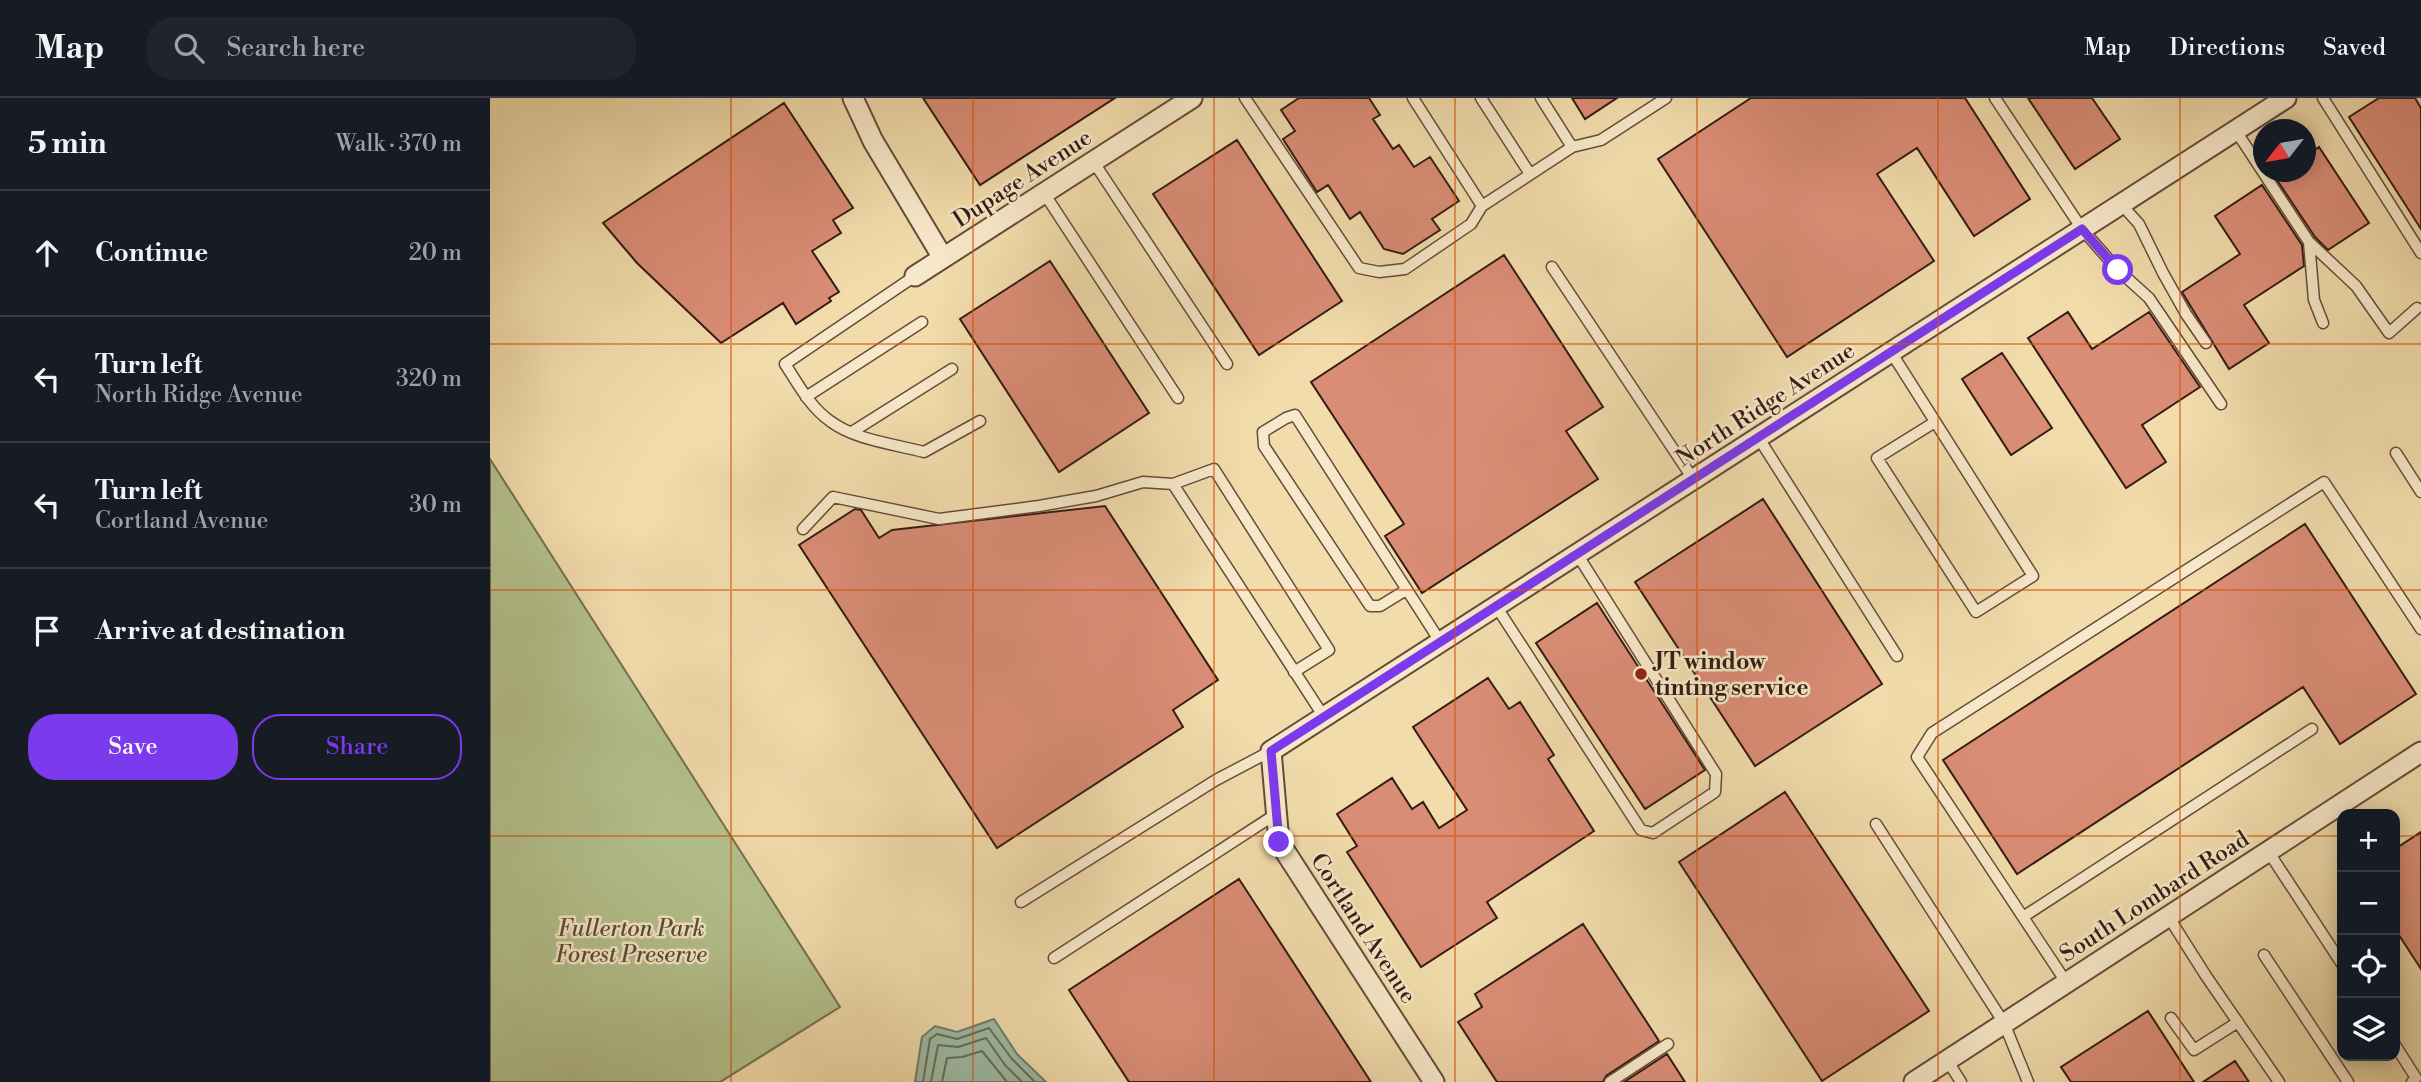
<!DOCTYPE html>
<meta charset="utf-8">
<style>
:root{--surface:#171b24;--page:#20242c;--text:#f1f3f6;--muted:#9ea1a6;--line:#363941;--accent:#7c3aed}
body{margin:0;font-family:"Libre Bodoni",serif;background:var(--page);color:var(--text)}
.controls{position:absolute;right:21px;bottom:21px;display:grid;overflow:hidden;border-radius:14px;box-shadow:0 4px 18px #0003}
.controls button{width:63px;height:63px;display:grid;place-items:center;padding:0;border:0;border-bottom:2px solid var(--line);background:var(--surface);color:var(--text);font:35px sans-serif}
.compass{position:absolute;left:1763px;top:21px;width:63px;height:63px;border-radius:50%;background:var(--surface);box-shadow:0 4px 18px #0003;rotate:239deg}
.stop{position:absolute;width:21px;height:21px;margin:-16px;border:5px solid #7c3aed;border-radius:50%;background:#fff}
.stop.end{background:#7c3aed;border-color:#fff;box-shadow:0 2px 7px #0008}
.list{margin:0;padding:0;list-style:none}
h2{display:flex;justify-content:space-between;align-items:center;height:91px;margin:0;padding:0 28px;font-size:30px}
h2 small{font-size:23px;font-weight:400;color:var(--muted)}
.list li{display:grid;grid-template-columns:46px 1fr auto;gap:21px;align-items:center;box-sizing:border-box;height:126px;padding:0 28px;border-top:2px solid var(--line)}
.list b{display:block;font-size:26px;white-space:nowrap}
.list p{margin:0;font-size:23px;white-space:nowrap;color:var(--muted)}
.list em{font-size:23px;font-style:normal;color:var(--muted)}
.actions{display:flex;gap:14px;padding:21px 28px}
.actions a{flex:1;padding:16px 0;border:2px solid var(--accent);border-radius:28px;text-align:center;font-size:24px;color:var(--accent)}
.actions .main{background:var(--accent);color:#fff}
.icon{flex:none;width:38px;height:38px;fill:none;stroke:currentColor;stroke-width:2;stroke-linecap:round;stroke-linejoin:round}
.map{position:relative;flex:none;width:1931px;height:984px;overflow:hidden}
header{display:flex;align-items:center;gap:42px;box-sizing:border-box;height:98px;padding:0 35px;background:var(--surface);border-bottom:2px solid var(--line)}
header strong{font-size:33px}
nav{display:flex;gap:38px;margin-inline-start:auto;font-size:24px}
.search{width:490px;height:63px;background:var(--page);display:flex;align-items:center;gap:18px;box-sizing:border-box;padding:0 24px;border-radius:28px;color:var(--muted);font-size:26px}
main{display:flex}
aside{flex:1;background:var(--surface)}
.map>svg:first-child{display:block}
</style>
<header>
<strong>Map</strong>
<div class="search"><svg class="icon" aria-label="search" viewBox="0 0 24 24"><circle cx="10" cy="10" r="6"/><path d="M15 15l6 6"/></svg>Search here</div>
<nav><a>Map</a><a>Directions</a><a>Saved</a></nav>
</header>
<main>
<aside>
<h2>5 min<small>Walk · 370 m</small></h2>
<ul class="list">
<li><svg class="icon" aria-label="ahead" viewBox="0 0 24 24"><path d="M12 20V5M6 11l6-6 6 6"/></svg><div><b>Continue</b></div><em>20 m</em></li>
<li><svg class="icon" aria-label="left" viewBox="0 0 24 24"><path d="M17 20v-9H6M10 6l-5 5 5 5"/></svg><div><b>Turn left</b><p>North Ridge Avenue</p></div><em>320 m</em></li>
<li><svg class="icon" aria-label="left" viewBox="0 0 24 24"><path d="M17 20v-9H6M10 6l-5 5 5 5"/></svg><div><b>Turn left</b><p>Cortland Avenue</p></div><em>30 m</em></li>
<li><svg class="icon" aria-label="arrive" viewBox="0 0 24 24"><path d="M6 21V4h12l-3 4 3 4H6"/></svg><div><b>Arrive at destination</b></div></li>
</ul>
<div class="actions"><a class="main">Save</a><a>Share</a></div>
</aside>
<div class="map">
<svg width="1931" height="984" viewBox="0 0 1931 984">
<rect width="100%" height="100%" fill="#f2dcac"/>
<filter id="stains"><feTurbulence type="fractalNoise" baseFrequency=".00286" numOctaves="4"/><feColorMatrix values="0 0 0 0 .2 0 0 0 0 .09 0 0 0 0 .02 0 0 0 .5 -.17"/></filter>
<radialGradient id="worn" r=".72"><stop offset=".6" stop-color="#630" stop-opacity="0"/><stop offset="1" stop-color="#630" stop-opacity=".3"/></radialGradient>
<path fill="#b4c28e" stroke="#746f51" stroke-width="2" d="M0 361 350 909 230 984H0Z"/>
<path fill="#9cbca5" stroke="#727c6b" stroke-width="2" d="M504 921 527 956 556 984H425L432 939 445 928 467 934Z"/>
<g fill="none" stroke-linecap="round" stroke-linejoin="round">
<path stroke="#686c5c" stroke-width="2" d="M433 984 440 941 447 936 467 941 499 930 522 961 545 984
M441 984 448 947 468 949 496 940 515 967 532 984
M452 984 457 960 472 959 492 953 517 984"/>
</g>
<path fill="#da8d76" stroke="#341c14" stroke-width="2" d="M433 0H625L490 87Z
M809 0H879L890 17 883 21 903 51 909 47 924 69 940 59 969 103 942 121 950 132 913 156 894 151 870 114 860 121 838 87 827 94 793 41 805 33 791 12Z
M1082 0H1127L1095 21Z
M1261 0H1475L1540 101 1484 138 1427 50 1387 76 1444 163 1297 259 1168 61Z
M1538 0H1602L1630 41 1585 71Z
M1889 0H1925L1931 10V131L1859 19Z
M294 5 363 110 343 122 351 135 322 153 349 194 339 200 341 203 306 226 293 205 231 245 147 165 113 125Z
M747 42 852 203 769 257 663 96Z
M1829 49 1879 125 1838 152 1825 139 1785 79 1793 74H1816V58Z
M1772 87 1812 147 1814 168 1754 207 1779 245 1739 271 1692 194 1750 156 1725 118Z
M1014 157 1113 309 1076 333 1108 381 932 495 895 438 914 426 821 284Z
M560 163 659 315 569 374 470 221Z
M1578 214 1602 251 1659 214 1710 289 1652 327 1676 364 1636 390 1538 240Z
M1512 255 1562 330 1521 357 1472 281Z
M1273 401 1392 586 1265 668 1145 484Z
M615 408 728 582 683 612 693 629 507 750 309 447 365 411 371 412 389 440 402 432Z
M1815 426 1926 596 1850 646 1813 589 1527 776 1453 662Z
M1107 505 1215 672 1155 711 1046 545Z
M998 580 1019 611 1030 604 1064 657 1058 661 1104 733 997 804 1007 820 931 869 857 754 867 748 847 716 902 680 922 711 933 704 949 730 977 712 923 629Z
M1295 694 1439 913 1332 983 1189 764Z
M1931 734V871L1905 831V751Z
M749 781 881 984H639L579 892Z
M1093 826 1169 943 1116 978 1113 984H1007L968 924 992 909 985 896Z
M1658 913 1704 984H1581L1571 969Z
M1177 956 1195 984H1134Z
M1745 963 1759 984H1713Z"/>
<g fill="none" stroke-linecap="round" stroke-linejoin="round">
<g stroke="#644c3a" stroke-width="13">
<path id="lane" d="M755 0 869 170 889 174 915 171 981 126 992 108 1082 49 1111 42 1176 0
M923 0 992 108
M991 0 1040 76
M1051 0 1082 49
M1505 0 1592 131 1628 172 1659 200 1731 306
M1833 0 1931 155
M1746 33 1819 144 1824 202 1833 225
M603 63 737 266
M554 95 688 300
M1631 106 1649 126 1673 175 1696 216 1716 245
M1819 144 1866 188 1899 235 1927 210
M1062 169 1203 381
M425 178 295 266C308 286 320 309 340 323 365 342 404 346 434 354L490 323
M1401 254 1543 478 1486 514 1387 360 1445 324
M316 299 432 224
M362 334 462 271
M1268 339 1407 558
M1906 355 1931 394
M683 386 834 619
M313 431 343 399 449 421 549 408 606 398 653 384 683 386 724 371 839 552 804 574
M916 492 890 508H880L774 348 773 334 796 320 805 317 951 545
M1006 508 1151 732 1163 735 1225 694 1226 676 1087 456
M1386 726 1514 925 1538 984
M1778 753 1852 866
M531 804 726 682 781 653
M1678 818 1716 878 1789 984
M1533 819 1822 631
M1774 857 1858 984
M564 860 786 716
M1576 884 1427 659 1442 635 1834 384 1931 531
M1681 920 1704 952 1748 924
M1905 947 1926 980 1922 984
M1457 962 1471 984
M1120 984 1178 946"/>
</g>
<g stroke="#644c3a" stroke-width="23">
<path id="street" d="M363 0 383 43 453 160
M425 178 702 0
M944 984 789 744 781 653 1796 0
M1424 984 1931 654"/>
</g>
<use href="#lane" stroke="#f7e8c9" stroke-width="10"/>
<use href="#street" stroke="#f7e8c9" stroke-width="19"/>
</g>
<g fill="none" stroke-linecap="round" stroke-linejoin="round">
<path stroke="#7c3aed" stroke-width="9" d="M789 744 781 653 1592 131 1628 172"/>
</g>
<path fill="none" stroke="#d6530d" stroke-width="2" stroke-opacity="0.55" d="M241 0V984M483 0V984M724 0V984M965 0V984M1207 0V984M1448 0V984M1690 0V984M0 246H1931M0 492H1931M0 738H1852M1905 738H1931"/>
<circle fill="#8f2418" stroke="#f7e8c9" stroke-width="2.5" cx="1151" cy="576" r="7"/>
<g text-anchor="middle" stroke-width="5" stroke-linejoin="round" paint-order="stroke">
<g font-size="23" fill="#341c14" stroke="#f7e8c9">
<text transform="translate(532 80) rotate(-33)" y="8">Dupage Avenue</text>
<text transform="translate(1275 306) rotate(-33)" y="8">North Ridge Avenue</text>
<text transform="translate(1664 798) rotate(-33)" y="8">South Lombard Road</text>
<text transform="translate(874 830) rotate(57)" y="8">Cortland Avenue</text>
</g>
<g font-size="23" font-weight="bold" fill="#341c14" stroke="#f7e8c9" text-anchor="start">
<text x="1165" y="571">JT window<tspan x="1165" dy="26">tinting service</tspan></text>
</g>
<g font-size="23" font-style="italic" fill="#5a4e39" stroke="#f7e8c9">
<text x="141" y="838">Fullerton Park<tspan x="141" dy="26">Forest Preserve</tspan></text>
</g>
</g>
<rect width="100%" height="100%" filter="url(#stains)"/>
<rect width="100%" height="100%" fill="url(#worn)"/>
</svg>
<div class="controls">
<button>+</button>
<button>−</button>
<button><svg class="icon" aria-label="locate" viewBox="0 0 24 24"><circle cx="12" cy="12" r="6"/><path d="M12 2v4M12 18v4M2 12h4M18 12h4"/></svg></button>
<button><svg class="icon" aria-label="layers" viewBox="0 0 24 24"><path d="M12 4l9 5-9 5-9-5zM3 14l9 5 9-5"/></svg></button>
</div>
<svg class="compass" viewBox="-18 -18 36 36"><path d="M0-13l5 13h-10z" fill="#e53935"/><path d="M0 13l5-13h-10z" fill="#9ea1a6"/></svg>
<div class="stop" style="left:1628px;top:172px"></div>
<div class="stop end" style="left:789px;top:744px"></div>
</div>
</main>
